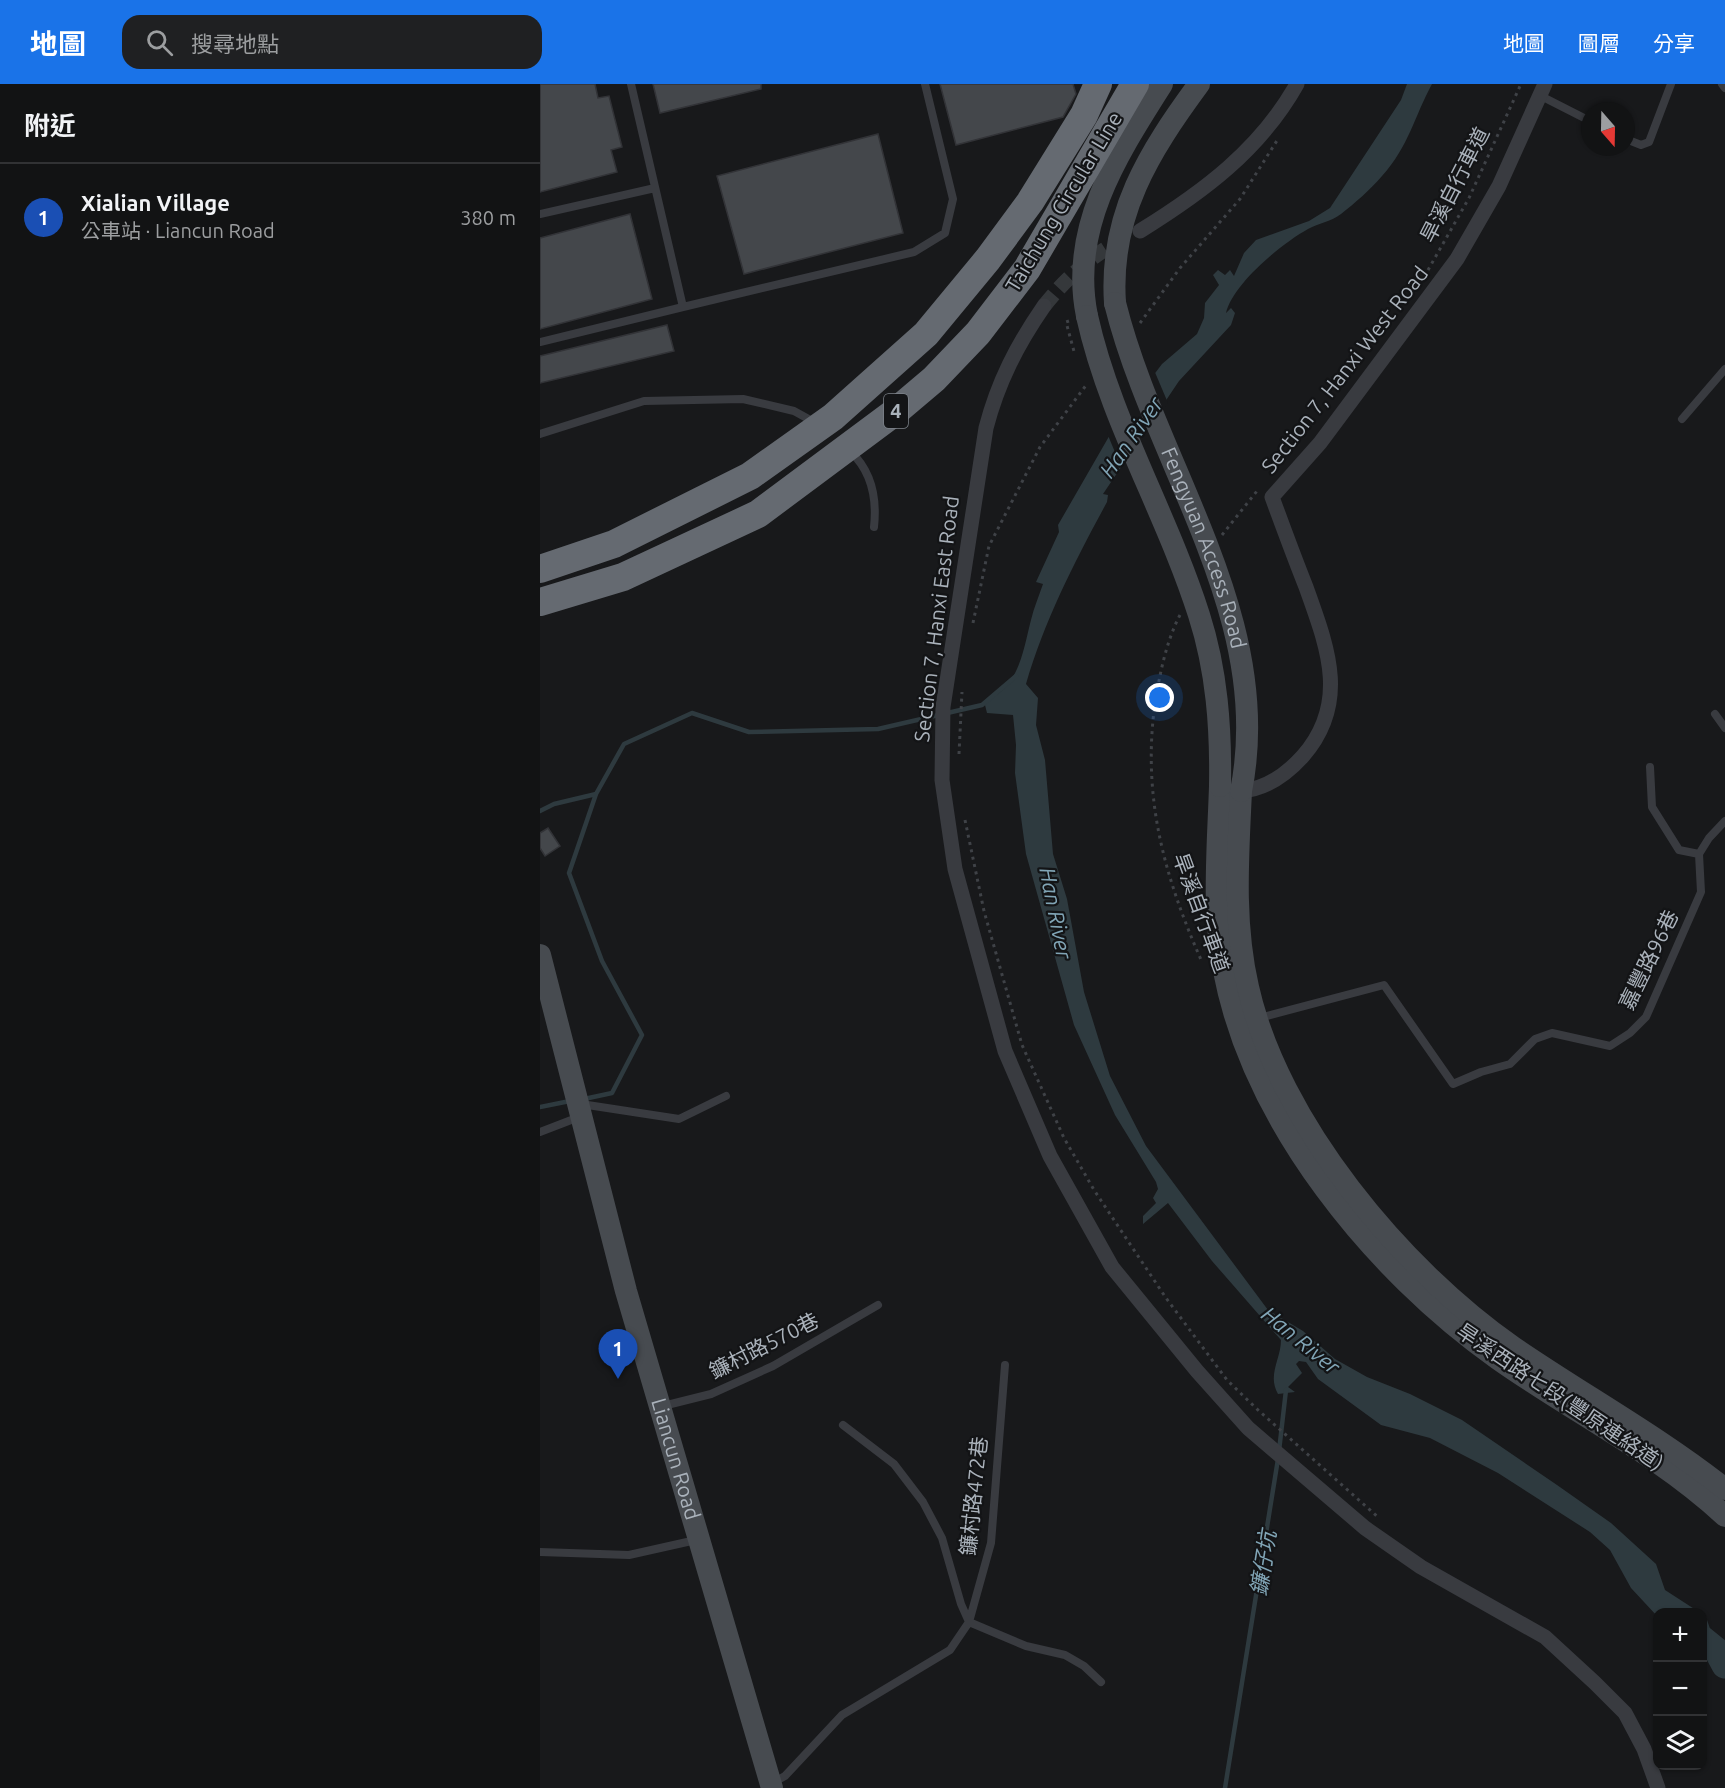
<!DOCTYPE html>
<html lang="zh-TW">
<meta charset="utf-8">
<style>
:root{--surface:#121314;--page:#1f2022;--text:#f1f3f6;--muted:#9c9ea0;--line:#313234;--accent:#1a73e8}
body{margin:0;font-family:Ubuntu,"Noto Sans TC",sans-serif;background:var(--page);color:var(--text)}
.controls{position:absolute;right:18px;bottom:18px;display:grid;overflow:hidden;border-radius:12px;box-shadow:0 2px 4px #0004}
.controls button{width:54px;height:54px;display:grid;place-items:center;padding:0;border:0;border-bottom:2px solid var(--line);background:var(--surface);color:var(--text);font:30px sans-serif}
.compass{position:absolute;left:1041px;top:18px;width:54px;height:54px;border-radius:50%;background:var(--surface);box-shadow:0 2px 4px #0004;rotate:160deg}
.you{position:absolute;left:620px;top:614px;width:21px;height:21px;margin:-15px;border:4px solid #fff;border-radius:50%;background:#1a73e8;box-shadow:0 0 0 9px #1a73e833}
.badge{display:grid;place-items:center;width:39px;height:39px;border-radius:50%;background:var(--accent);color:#fff;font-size:20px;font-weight:700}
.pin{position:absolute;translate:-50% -50px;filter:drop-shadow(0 2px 3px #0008)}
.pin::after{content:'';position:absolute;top:32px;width:21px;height:18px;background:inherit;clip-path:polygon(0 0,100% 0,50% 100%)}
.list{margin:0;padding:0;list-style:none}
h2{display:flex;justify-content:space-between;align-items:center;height:78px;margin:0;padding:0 24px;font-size:26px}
h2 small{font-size:20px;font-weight:400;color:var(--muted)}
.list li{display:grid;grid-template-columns:39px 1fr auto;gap:18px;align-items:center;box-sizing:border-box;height:108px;padding:0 24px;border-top:2px solid var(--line)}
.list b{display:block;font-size:22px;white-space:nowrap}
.list p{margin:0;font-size:20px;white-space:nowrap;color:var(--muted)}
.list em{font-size:20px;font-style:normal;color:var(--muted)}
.icon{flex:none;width:33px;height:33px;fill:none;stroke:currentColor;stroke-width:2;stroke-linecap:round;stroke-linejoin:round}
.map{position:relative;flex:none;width:1185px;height:1704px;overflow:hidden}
header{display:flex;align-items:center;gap:36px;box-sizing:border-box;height:84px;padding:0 30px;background:var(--accent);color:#fff}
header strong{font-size:28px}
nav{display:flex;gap:33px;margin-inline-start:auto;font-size:21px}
.search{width:420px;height:54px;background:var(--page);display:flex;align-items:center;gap:15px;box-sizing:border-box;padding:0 21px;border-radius:18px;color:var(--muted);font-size:22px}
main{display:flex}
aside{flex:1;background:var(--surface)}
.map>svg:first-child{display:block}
</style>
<header>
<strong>地圖</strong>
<div class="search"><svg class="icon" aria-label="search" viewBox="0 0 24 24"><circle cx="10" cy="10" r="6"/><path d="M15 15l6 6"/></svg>搜尋地點</div>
<nav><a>地圖</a><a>圖層</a><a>分享</a></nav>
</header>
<main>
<aside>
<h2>附近<small></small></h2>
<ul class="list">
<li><span class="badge" style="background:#1a4fb4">1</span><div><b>Xialian Village</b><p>公車站 · Liancun Road</p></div><em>380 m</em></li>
</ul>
</aside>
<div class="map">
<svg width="1185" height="1704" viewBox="0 0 1185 1704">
<rect width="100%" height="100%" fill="#18191b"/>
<path fill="#2e3a3f" d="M867 0H892C874 33 869 62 842 92 830 106 815 119 801 130 790 138 779 139 768 145 741 160 693 200 686 229L691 224 695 229 691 241 639 297 563 410 568 411 567 418C535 477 505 535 486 600L498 614 496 641 505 676 513 770 527 815 544 908 570 992 606 1062 728 1226 763 1247 795 1275 827 1293 870 1310 922 1336 1017 1401 1071 1439 1116 1480 1125 1506 1159 1528H1118L1117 1532 1091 1504 1070 1466 1050 1448 958 1389 890 1354 841 1341 778 1295 766 1278 759 1277 756 1280 762 1289 748 1303 755 1308 738 1310C727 1291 741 1275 741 1256L672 1177 628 1119 603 1140V1132L616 1119 613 1114 618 1105 616 1098 575 1031 534 941 486 770 475 689 476 661 473 631 447 629 444 617C479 605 483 567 491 536 494 523 499 512 503 500L496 498 519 448 518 441 575 342 622 280 657 250 664 234 665 219 679 201 673 191 678 186 685 191 690 186 694 192 704 169 716 156 769 137 790 124 861 16Z
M1163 1531 1166 1533 1178 1568 1163 1562Z"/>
<path fill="#18191b" d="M614 286 628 319 582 385 567 349Z"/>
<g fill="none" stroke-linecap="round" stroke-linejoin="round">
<path stroke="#2e3a3f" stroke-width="4.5" d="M0 727 14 720 56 710
M44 1015 72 1009 102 951 62 877 29 789 56 710 84 660 152 629 209 648 338 645 442 621 476 592
M0 1023 30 1017
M739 1367 746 1306
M685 1704 738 1375"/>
<path stroke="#2e3a3f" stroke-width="27" d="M1162 1555 1178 1568 1185 1581"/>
</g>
<path fill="#44474b" stroke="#323337" stroke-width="1.5" d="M0 0H55L58 14 69 12 82 63 71 66 77 88 0 108Z
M113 0H221V5L120 29Z
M400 0H533L536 10 523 33 416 61Z
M338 50 363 149 204 190 177 92Z
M90 130 112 215 0 245V154Z
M127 241 134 267 0 299V272Z
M8 744 20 762 5 772 0 764V749Z"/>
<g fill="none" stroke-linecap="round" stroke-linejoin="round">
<path stroke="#35383b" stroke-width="15" stroke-dasharray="15 8" stroke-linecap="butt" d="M504 222C527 193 551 172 584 154"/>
<path stroke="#3f4247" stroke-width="3" stroke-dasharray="3 4.5" stroke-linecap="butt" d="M888 186 929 114 981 0
M529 237 526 238 535 271
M600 239 640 184 700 115 738 55
M682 451 717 407
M640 531C626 558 620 589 615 619 602 713 624 792 662 878
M433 539 449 462 500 363 547 300
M419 670 422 608
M425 736 444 827 482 961 524 1054 554 1106 626 1214 687 1296 719 1327 838 1433"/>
<path stroke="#393b40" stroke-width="8" d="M91 0 143 223 374 168 405 149 413 115 385 0
M1182 0 1185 4
M999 11 1050 37
M1086 55 1101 61 1109 58 1131 0
M0 130 115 104
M0 258 143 223
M1142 335 1185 285
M0 350 104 317 203 315 254 327 274 338
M311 368C332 388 337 415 334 443
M1175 630 1185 644
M1110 683 1112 723 1139 766 1159 770
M719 934 844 901 913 1000 941 988 970 980 995 955 1012 949 1070 962 1090 949 1106 933 1161 808 1159 770 1169 754 1185 737
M41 1020 139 1035 186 1012
M0 1048 39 1033
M123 1322 171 1310 233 1282 338 1221
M303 1341 354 1380 383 1418 402 1454 421 1520 429 1538 486 1562 525 1571 544 1582 561 1598
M0 1468 89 1471 156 1456
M234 1698 245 1692 302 1631 410 1566 429 1538 451 1459 465 1281"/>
<path stroke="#393b40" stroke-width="15" d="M600 147C663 108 720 66 757 0
M504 222C477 261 458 298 446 344L403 623 402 696 415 785 465 967 510 1072 572 1183 657 1287 708 1344 825 1444 881 1483 1005 1553 1055 1599 1085 1629 1104 1665 1118 1704
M701 707C726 705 746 691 763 672 810 618 787 562 766 503 754 473 743 443 732 413L780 359 917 175 959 102 1005 0"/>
<g stroke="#474b50" stroke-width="22">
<path d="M575 219C569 131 609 68 659 0"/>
<path d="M547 232C529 144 577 71 622 0"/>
<path d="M680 702C678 764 672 825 684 887 713 1039 834 1187 958 1275 1033 1328 1117 1369 1185 1432"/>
<path d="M701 707C698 773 693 838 708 903 738 1038 861 1185 973 1263 1043 1311 1118 1352 1185 1405"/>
<path id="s1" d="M0 871 86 1207 232 1704"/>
</g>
<g stroke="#474b50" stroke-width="22">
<path id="s2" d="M575 219C615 381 736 533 701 707"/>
<path d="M547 232C570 336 627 430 659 531 677 587 681 644 680 702"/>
</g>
<path stroke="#656a71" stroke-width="28" d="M0 485 74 460 210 392 293 333 386 250 448 175 490 118 544 31 558 0
M0 518 83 493 218 430 355 328 394 295 438 249 487 185 595 0"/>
</g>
<g text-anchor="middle" stroke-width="4.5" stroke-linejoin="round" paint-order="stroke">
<rect fill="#131416" stroke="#7d838a" stroke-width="1.5" x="344" y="310" width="24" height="34" rx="4.5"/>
<g font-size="20" font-weight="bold" fill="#aab2bb">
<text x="356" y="334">4</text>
</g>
<g font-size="21" fill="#aab2bb" stroke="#131416">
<text transform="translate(915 101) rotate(-63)" y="7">旱溪自行車道</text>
<text transform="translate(524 118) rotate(-59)" y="7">Taichung Circular Line</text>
<text transform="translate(805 286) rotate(-52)" y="7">Section 7, Hanxi West Road</text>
<text dy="7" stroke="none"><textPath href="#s2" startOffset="261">Fengyuan Access Road</textPath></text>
<text transform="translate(397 535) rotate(-83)" y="7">Section 7, Hanxi East Road</text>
<text transform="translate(661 829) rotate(70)" y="7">旱溪自行車道</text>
<text transform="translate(1109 876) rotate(-64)" y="7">嘉豐路96巷</text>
<text transform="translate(224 1262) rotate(-27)" y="7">鐮村路570巷</text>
<text transform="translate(1020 1313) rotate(34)" y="7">旱溪西路七段(豐原連絡道)</text>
<text dy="7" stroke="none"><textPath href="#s1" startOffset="522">Liancun Road</textPath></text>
<text transform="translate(434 1412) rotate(-84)" y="7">鐮村路472巷</text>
</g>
<g font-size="22" font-style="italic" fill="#81a5b6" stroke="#131416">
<text transform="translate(591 353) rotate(-55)" y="8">Han River</text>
<text transform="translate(516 829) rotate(79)" y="8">Han River</text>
<text transform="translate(761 1256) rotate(39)" y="8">Han River</text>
<text transform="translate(723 1479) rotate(-81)" y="8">鐮仔坑</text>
</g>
</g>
</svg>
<div class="controls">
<button>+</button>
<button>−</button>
<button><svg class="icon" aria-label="layers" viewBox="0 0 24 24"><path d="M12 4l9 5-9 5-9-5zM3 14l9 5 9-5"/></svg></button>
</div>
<svg class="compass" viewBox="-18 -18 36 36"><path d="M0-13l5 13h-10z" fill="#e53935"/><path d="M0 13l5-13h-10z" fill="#9c9ea0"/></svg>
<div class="you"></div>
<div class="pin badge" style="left:78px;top:1295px;background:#1a4fb4">1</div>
</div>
</main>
